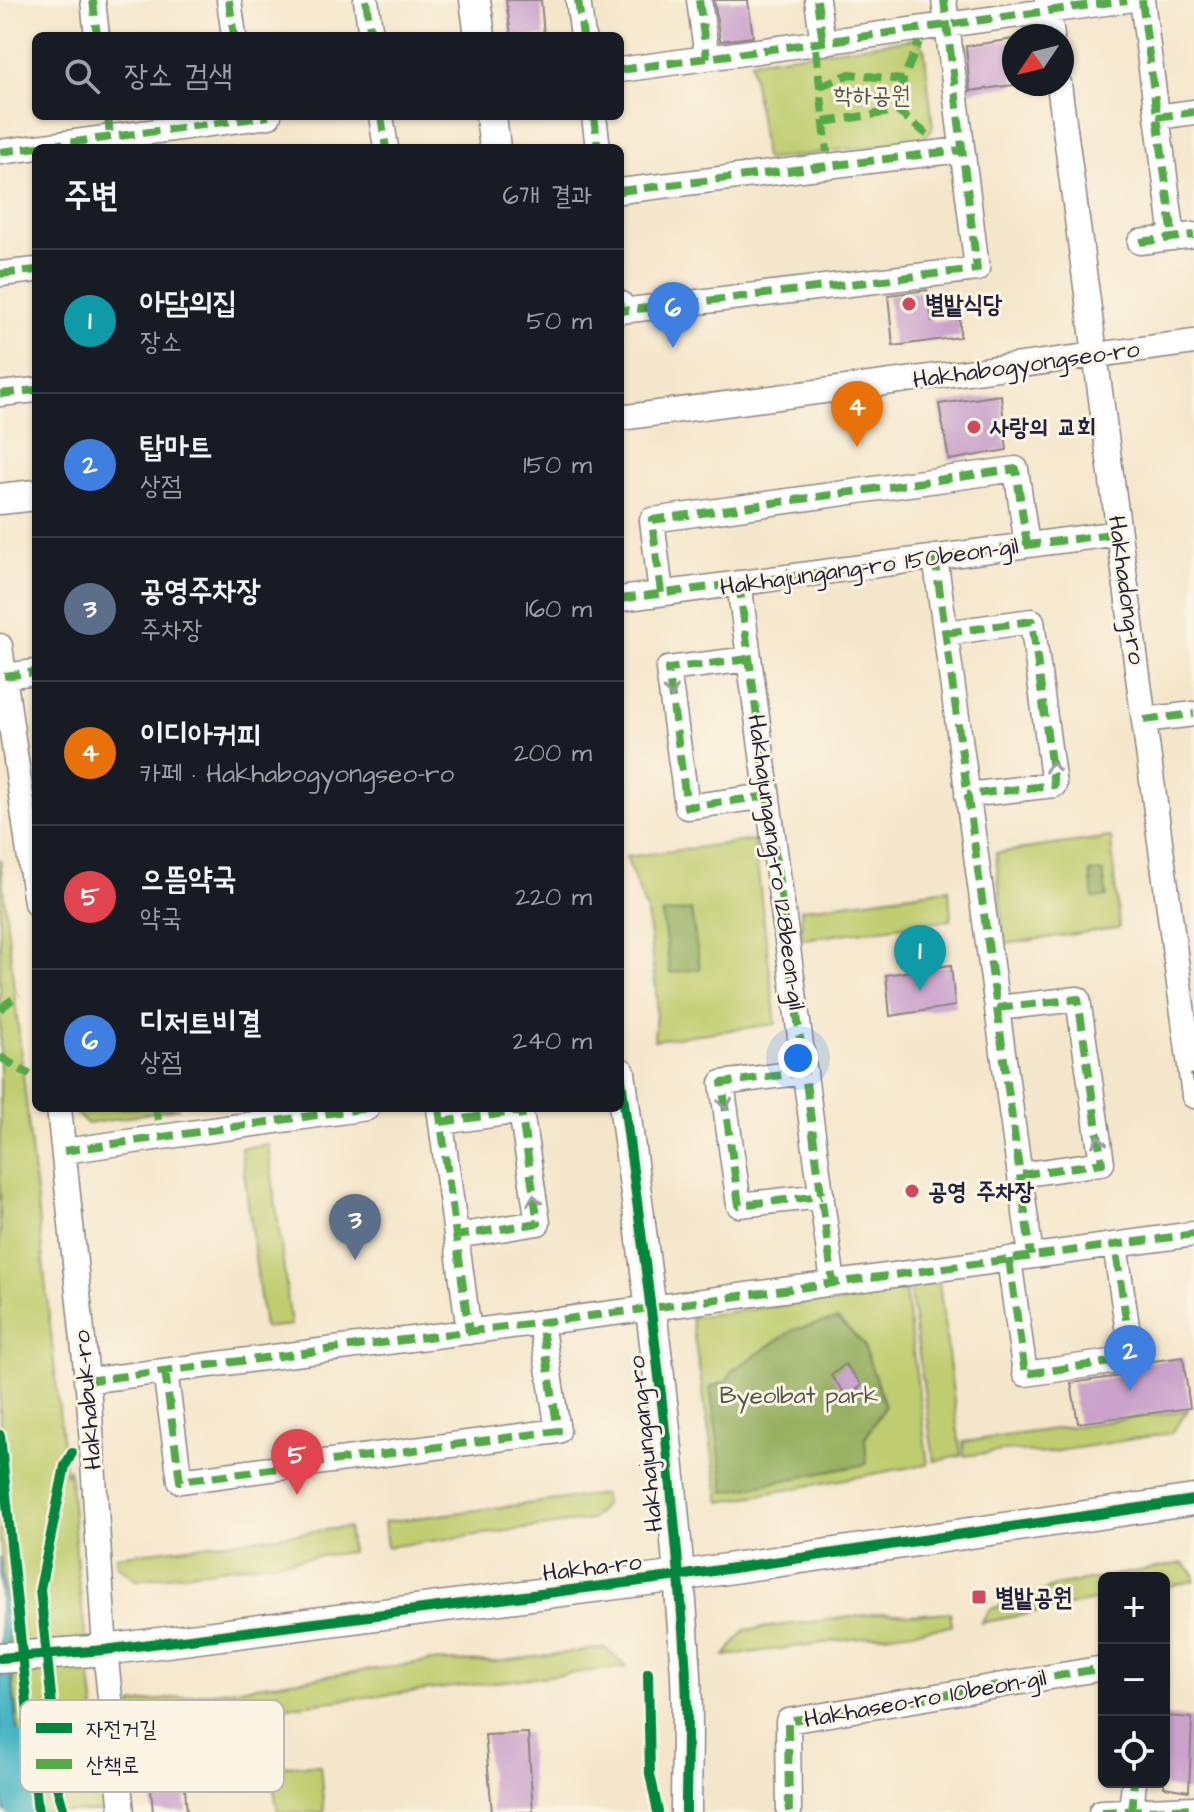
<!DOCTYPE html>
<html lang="ko">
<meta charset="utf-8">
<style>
:root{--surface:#171b24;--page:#242831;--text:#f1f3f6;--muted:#9ea1a6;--line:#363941;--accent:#d1495b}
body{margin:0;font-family:"Architects Daughter","Poor Story",sans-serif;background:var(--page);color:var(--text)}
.controls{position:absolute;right:24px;bottom:24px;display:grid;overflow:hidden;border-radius:12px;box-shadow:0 2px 6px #0004}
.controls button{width:72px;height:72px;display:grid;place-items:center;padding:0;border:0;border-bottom:2px solid var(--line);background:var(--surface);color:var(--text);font:40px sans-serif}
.compass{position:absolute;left:1002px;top:24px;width:72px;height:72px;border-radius:50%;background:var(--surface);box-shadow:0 2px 6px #0004;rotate:235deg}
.you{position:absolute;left:798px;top:1058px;width:28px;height:28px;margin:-20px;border:6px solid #fff;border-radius:50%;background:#1a73e8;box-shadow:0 0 0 12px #1a73e833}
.badge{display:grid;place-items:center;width:52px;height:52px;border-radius:50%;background:var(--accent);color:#fff;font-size:26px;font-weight:700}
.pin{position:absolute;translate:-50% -66px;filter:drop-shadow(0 2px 4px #0008)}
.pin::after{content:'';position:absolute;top:42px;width:28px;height:24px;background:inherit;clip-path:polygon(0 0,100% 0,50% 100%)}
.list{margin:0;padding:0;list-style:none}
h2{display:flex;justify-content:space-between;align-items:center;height:104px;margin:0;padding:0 32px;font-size:34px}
h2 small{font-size:26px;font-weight:400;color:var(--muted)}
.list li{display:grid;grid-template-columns:52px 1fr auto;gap:24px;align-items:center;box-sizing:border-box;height:144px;padding:0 32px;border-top:2px solid var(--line)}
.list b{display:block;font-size:30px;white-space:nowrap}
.list p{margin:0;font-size:26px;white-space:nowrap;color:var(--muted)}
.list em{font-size:26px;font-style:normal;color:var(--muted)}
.icon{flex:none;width:44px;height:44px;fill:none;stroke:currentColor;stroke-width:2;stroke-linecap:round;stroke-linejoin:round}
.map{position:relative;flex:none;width:1194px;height:1812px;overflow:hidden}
.search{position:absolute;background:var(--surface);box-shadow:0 2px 6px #0004;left:32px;top:32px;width:592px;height:88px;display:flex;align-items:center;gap:20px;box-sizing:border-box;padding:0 28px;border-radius:12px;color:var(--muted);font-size:30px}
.panel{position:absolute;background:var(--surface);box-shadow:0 2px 6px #0004;left:32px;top:144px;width:592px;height:968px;border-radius:12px}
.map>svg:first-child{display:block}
</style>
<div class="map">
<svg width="1194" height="1812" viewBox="0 0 1194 1812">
<rect width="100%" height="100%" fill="#fcf5e5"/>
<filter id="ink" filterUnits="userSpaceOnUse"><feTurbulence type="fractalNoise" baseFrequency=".0125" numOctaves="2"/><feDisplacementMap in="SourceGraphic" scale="16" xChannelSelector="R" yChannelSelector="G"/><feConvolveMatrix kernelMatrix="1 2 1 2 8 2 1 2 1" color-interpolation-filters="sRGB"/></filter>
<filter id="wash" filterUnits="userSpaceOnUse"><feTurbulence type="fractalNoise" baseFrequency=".006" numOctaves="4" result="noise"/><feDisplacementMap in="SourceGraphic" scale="32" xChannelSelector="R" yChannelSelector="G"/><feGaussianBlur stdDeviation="1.8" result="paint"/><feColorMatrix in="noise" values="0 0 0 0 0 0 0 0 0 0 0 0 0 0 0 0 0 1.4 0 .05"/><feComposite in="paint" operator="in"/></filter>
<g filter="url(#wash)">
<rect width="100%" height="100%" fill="#f4e6ca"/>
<path fill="#bfcd6f" stroke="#707855" stroke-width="2" d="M914 39 924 47 933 127 924 139 765 160 751 61Z
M1111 837 1119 928 1004 944 996 853Z
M754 840 776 1024 654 1040 657 999 647 912 626 857Z
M0 858 63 1447 66 1476 69 1467 78 1577 108 1812H26L0 1540Z
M949 889 951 920 802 939 801 909Z
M69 1108H179L88 1124Z
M268 1144 291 1325 264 1328 241 1148Z
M939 1283 961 1456 934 1461 909 1285Z
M905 1290 928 1464 720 1502 691 1317Z
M1188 1410 1171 1433 1039 1454 1012 1450 964 1456 963 1442Z
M603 1494 605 1504 591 1520 387 1547 384 1522Z
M348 1527 351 1552 136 1580 117 1565 116 1556Z
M1183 1563 1194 1574V1581L1164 1587V1578H1104V1599L981 1623 990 1609 1025 1599 1055 1586Z
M950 1612 952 1626 725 1656 745 1630 883 1613 910 1615Z
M605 1648 626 1667 134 1724 132 1704 431 1661 495 1662Z
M320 1765 324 1812H278L270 1766Z"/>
<path fill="#97b062" stroke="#5c694e" stroke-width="2" d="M1090 872H1103L1107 897 1093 898Z
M691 910 700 969 670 973 662 914Z
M837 1319 863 1343 885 1406 865 1439 867 1464 725 1492 710 1387 727 1381 732 1371 793 1330Z"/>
<path fill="#48b5c4" stroke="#356c80" stroke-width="2" d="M0 1557 25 1812H5L0 1771Z"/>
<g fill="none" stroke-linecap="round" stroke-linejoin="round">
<path stroke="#48b5c4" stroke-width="36" d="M18 1750 25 1812"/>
</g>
<g id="blocks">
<path fill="#c9a1cb" d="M506 0H541L544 36H511Z
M714 0H748L753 37 720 41Z
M1014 39V85L970 91 966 46Z
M927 290 932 321 960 319V337L893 346 888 295Z
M1001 395 1007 450 949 460 939 404Z
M951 965 955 1006 890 1016 886 975Z
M1183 1357 1190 1408 1078 1423 1071 1383 1134 1374 1142 1370 1146 1362Z
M845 1364 862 1385 848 1397 831 1376Z
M1164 1716 1192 1718 1189 1791 1164 1787Z
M528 1733 533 1812H492L485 1735Z
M181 1741 187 1812H153L147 1745Z"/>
</g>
</g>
<g filter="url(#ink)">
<use href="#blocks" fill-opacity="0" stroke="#8b8482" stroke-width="2"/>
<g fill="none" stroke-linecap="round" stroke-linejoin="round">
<g stroke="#8b8482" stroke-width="27">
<path id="minor" d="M93 0 97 36
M229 0 234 36
M366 0 371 36
M578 0 583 36
M699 0 707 58
M817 0 823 43
M1047 0 1052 36
M1142 0 1173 238
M620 70 1127 0
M1059 84 1194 1096
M381 116 386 148
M594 116 598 148
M1157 117 1194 112
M0 152 269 116
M620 191 961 150
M1140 242 1194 235
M0 274 36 270
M620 303 621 311 977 269 944 0
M0 394 36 390
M620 418 1194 342
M935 557 1031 1256
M739 583 833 1283
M661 593 652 520 1016 469 1027 545
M620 599 1119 533
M946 633 1032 621 1054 785 967 795
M0 646 36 903
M749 659 668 669 687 807 768 796
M4 676 36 672
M1144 720 1194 714
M997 1008 1078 999 1102 1163 1020 1175
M805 1072 722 1083 739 1205 822 1196
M59 1108 89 1399 105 1650 122 1812
M439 1108 469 1332
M441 1122 521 1111 538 1223 456 1236
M64 1151 367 1108
M1009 1259 1025 1374 1132 1359 1115 1245
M165 1371 180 1481 558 1431 541 1322
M86 1381 652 1308 1194 1234
M789 1812 788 1721 1104 1668
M1101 1812 1194 1808
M1131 1812 1134 1782"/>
</g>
<g stroke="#8b8482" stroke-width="33">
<path id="tertiary" d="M475 0 480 36
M491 116 495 148
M0 499 36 495
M620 1073C646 1268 673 1463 685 1660 689 1710 686 1762 686 1812
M0 1658 105 1650 679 1576 1194 1500"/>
</g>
<use href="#minor" stroke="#fff" stroke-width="24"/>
<use href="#tertiary" stroke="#fff" stroke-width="30"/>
<path stroke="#53aa46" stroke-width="8" stroke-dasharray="16 8" stroke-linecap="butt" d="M93 0 97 36
M229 0 234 36
M366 0 371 36
M578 0 583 36
M699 0 707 58
M817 0 823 43
M1142 0 1173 238
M816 49 827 152
M620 70 1127 0
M820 86 850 74 903 80 919 42
M897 111 903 80
M108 116 110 137
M381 116 386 148
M594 116 598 148
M1157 117 1194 112
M824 122 897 111 928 135
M0 152 269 116
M620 191 961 150
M1140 242 1194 235
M0 274 36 270
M620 303 621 311 977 269 944 0
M0 394 36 390
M935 557 1031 1256
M739 583 833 1283
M661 593 652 520 1016 469 1027 545
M620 599 1119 533
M946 633 1032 621 1054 785 967 795
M749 659 668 669 687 807 768 796
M4 676 36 672
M1144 720 1194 714
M997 1008 1078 999 1102 1163 1020 1175
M0 1009 19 994
M0 1057 30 1075
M805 1072 722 1083 739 1205 822 1196
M1191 1078 1194 1077
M156 1108 158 1120
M439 1108 469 1332
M441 1122 521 1111 538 1223 456 1236
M64 1151 367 1108
M1009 1259 1025 1374 1132 1359 1115 1245
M165 1371 180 1481 558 1431 541 1322
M86 1381 652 1308 1194 1234
M789 1812 788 1721 1104 1668
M1101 1812 1194 1808
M1131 1812 1134 1782"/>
<g stroke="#fcf5e5" stroke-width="15">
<path id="cycleway" d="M620 1073C646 1268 673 1463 685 1660 689 1710 686 1762 686 1812
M0 1435 38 1812
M0 1658 105 1650 679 1576 1194 1500
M648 1673 650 1774 658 1812
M64 1812 56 1783 55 1734 40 1589 65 1466 72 1453"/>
</g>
<use href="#cycleway" stroke="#00873e" stroke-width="10"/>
</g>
<defs><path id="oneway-chevron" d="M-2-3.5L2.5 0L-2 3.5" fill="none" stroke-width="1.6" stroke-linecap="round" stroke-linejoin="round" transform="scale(2)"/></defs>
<g stroke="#9c9ca7">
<use href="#oneway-chevron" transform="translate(671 692) rotate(82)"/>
<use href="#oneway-chevron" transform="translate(1052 767) rotate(-98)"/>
<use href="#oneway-chevron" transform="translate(725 1104) rotate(82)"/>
<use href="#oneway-chevron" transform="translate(1099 1141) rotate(-98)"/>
<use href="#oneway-chevron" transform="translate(534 1200) rotate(-99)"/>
</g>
</g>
<g fill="#d1495b" stroke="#fcf5e5" stroke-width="3">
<circle cx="909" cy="304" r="8"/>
<circle cx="974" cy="427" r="8"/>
<circle cx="912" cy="1191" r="8"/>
<rect x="971" y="1589" width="16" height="16" rx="4"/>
</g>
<g text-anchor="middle" stroke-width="6" stroke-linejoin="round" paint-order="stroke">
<g font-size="24" fill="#51554b" stroke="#fcf5e5">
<text x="872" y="103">학하공원</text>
<text x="799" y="1403">Byeolbat park</text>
</g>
<g font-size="24" font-weight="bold" fill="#22223b" stroke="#fcf5e5" text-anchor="start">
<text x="925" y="312">별밭식당</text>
<text x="990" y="435">사랑의 교회</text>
<text x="928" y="1199">공영 주차장</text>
<text x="995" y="1605">별밭공원</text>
</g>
<g font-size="24" fill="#22223b" stroke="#fcf5e5">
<text transform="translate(1026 364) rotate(-8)" y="8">Hakhabogyongseo-ro</text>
<text transform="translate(869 566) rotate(-8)" y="8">Hakhajungang-ro 150beon-gil</text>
<text transform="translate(1127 590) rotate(82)" y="8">Hakhadong-ro</text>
<text transform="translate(777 862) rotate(82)" y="8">Hakhajungang-ro 128beon-gil</text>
<text transform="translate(87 1400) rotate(-95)" y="8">Hakhabuk-ro</text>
<text transform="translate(645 1444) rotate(-96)" y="8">Hakhajungang-ro</text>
<text transform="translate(592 1567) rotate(-7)" y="8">Hakha-ro</text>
<text transform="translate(925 1698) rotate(-10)" y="8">Hakhaseo-ro 10beon-gil</text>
</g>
</g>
<rect x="20" y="1700" width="264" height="92" rx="12" fill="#fcf5e5" stroke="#bbb6b2" stroke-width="2"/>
<rect x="36" y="1723" width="36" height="10" fill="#00873e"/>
<rect x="36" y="1759" width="36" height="10" fill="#53aa46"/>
<g font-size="22" fill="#22223b">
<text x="86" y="1736">자전거길</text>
<text x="86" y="1772">산책로</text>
</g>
</svg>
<div class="controls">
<button>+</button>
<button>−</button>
<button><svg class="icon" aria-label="locate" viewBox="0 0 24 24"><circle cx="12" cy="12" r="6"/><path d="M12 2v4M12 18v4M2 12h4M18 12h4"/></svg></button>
</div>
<svg class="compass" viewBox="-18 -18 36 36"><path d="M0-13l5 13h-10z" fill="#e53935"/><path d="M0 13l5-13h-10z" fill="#9ea1a6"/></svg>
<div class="you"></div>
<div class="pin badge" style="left:920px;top:991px;background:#0f9aa8">1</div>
<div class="pin badge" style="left:1130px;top:1391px;background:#3f7fe0">2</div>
<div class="pin badge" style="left:355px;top:1260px;background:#5c6f8a">3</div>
<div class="pin badge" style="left:857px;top:447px;background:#e8710a">4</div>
<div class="pin badge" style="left:297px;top:1495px;background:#e0444e">5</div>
<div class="pin badge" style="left:673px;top:348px;background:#3f7fe0">6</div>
<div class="search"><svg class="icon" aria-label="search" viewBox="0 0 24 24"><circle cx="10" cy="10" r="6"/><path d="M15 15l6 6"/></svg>장소 검색</div>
<section class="panel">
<h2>주변<small>6개 결과</small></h2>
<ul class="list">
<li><span class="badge" style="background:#0f9aa8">1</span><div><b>아담의집</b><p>장소</p></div><em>50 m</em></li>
<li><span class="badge" style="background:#3f7fe0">2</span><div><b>탑마트</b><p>상점</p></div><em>150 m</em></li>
<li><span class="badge" style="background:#5c6f8a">3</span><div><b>공영주차장</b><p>주차장</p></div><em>160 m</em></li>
<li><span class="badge" style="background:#e8710a">4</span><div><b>이디아커피</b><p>카페 · Hakhabogyongseo-ro</p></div><em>200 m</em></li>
<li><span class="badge" style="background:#e0444e">5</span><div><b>으뜸약국</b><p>약국</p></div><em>220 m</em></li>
<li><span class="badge" style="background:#3f7fe0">6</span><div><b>디저트비결</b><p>상점</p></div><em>240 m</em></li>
</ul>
</section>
</div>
